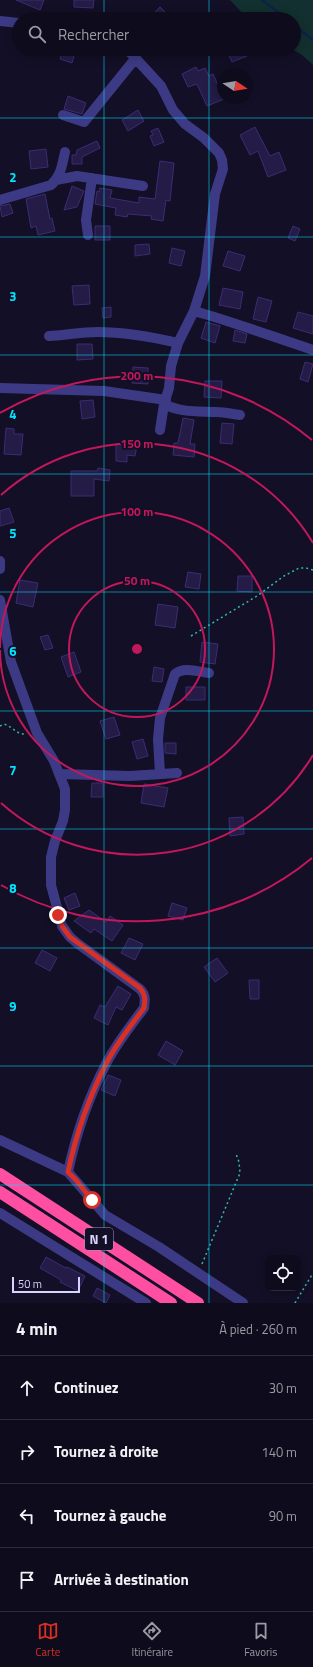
<!DOCTYPE html>
<html lang="fr">
<meta charset="utf-8">
<style>
:root{--surface:#0e0b1c;--page:#1c1929;--text:#f1f3f6;--muted:#9b9ba3;--line:#2e2b3b;--accent:#d93025}
body{margin:0;font-family:"Titillium Web",sans-serif;background:var(--page);color:var(--text)}
.controls{position:absolute;right:12px;bottom:12px;display:grid;overflow:hidden;border-radius:8px;box-shadow:0 2px 10px #0003}
.controls button{width:36px;height:36px;display:grid;place-items:center;padding:0;border:0;border-bottom:1px solid var(--line);background:var(--surface);color:var(--text);font:20px sans-serif}
.compass{position:absolute;left:217px;top:68px;width:36px;height:36px;border-radius:50%;background:var(--surface);box-shadow:0 2px 10px #0003;rotate:102deg}
.scale{position:absolute;left:12px;bottom:10px;width:68px;box-sizing:border-box;padding-left:4px;border:2px solid #d9d4ff;border-top:0;font-size:11px;line-height:14px;white-space:nowrap;color:#d9d4ff;-webkit-text-stroke:3px #130f26;paint-order:stroke}
.stop{position:absolute;width:12px;height:12px;margin:-9px;border:3px solid #d93025;border-radius:50%;background:#fff}
.stop.end{background:#d93025;border-color:#fff;box-shadow:0 1px 4px #0008}
.list{margin:0;padding:0;list-style:none}
h2{display:flex;justify-content:space-between;align-items:center;height:52px;margin:0;padding:0 16px;font-size:17px}
h2 small{font-size:13px;font-weight:400;color:var(--muted)}
.list li{display:grid;grid-template-columns:26px 1fr auto;gap:12px;align-items:center;box-sizing:border-box;height:64px;padding:0 16px;border-top:1px solid var(--line)}
.list b{display:block;font-size:15px;white-space:nowrap}
.list em{font-size:13px;font-style:normal;color:var(--muted)}
.icon{flex:none;width:22px;height:22px;fill:none;stroke:currentColor;stroke-width:2;stroke-linecap:round;stroke-linejoin:round}
.map{position:relative;flex:none;width:313px;height:1303px;overflow:hidden}
.search{position:absolute;background:var(--surface);box-shadow:0 2px 10px #0003;left:12px;right:12px;top:12px;height:44px;display:flex;align-items:center;gap:10px;box-sizing:border-box;padding:0 14px;border-radius:22px;color:var(--muted);font-size:15px}
.sheet{height:308px;background:var(--surface)}
nav{display:flex;justify-content:space-around;align-items:center;box-sizing:border-box;height:56px;border-top:1px solid var(--line);background:var(--surface);font-size:11px;color:var(--muted)}
nav a{display:grid;justify-items:center;gap:2px}
nav .on{color:var(--accent)}
.map>svg:first-child{display:block}
</style>
<div class="map">
<svg width="313" height="1303" viewBox="0 0 313 1303">
<rect width="100%" height="100%" fill="#130f26"/>
<path fill="#12302f" d="M230 0H313V65L302 55 292 49H294V19H248Z"/>
<g fill="none" stroke-linecap="round" stroke-linejoin="round">
<path stroke="#0c2248" stroke-width="2.5" d="M262 0 287 19
M294 25 313 40"/>
</g>
<path fill="#241b47" stroke="#3b2d73" d="M16 0H44L40 10Z
M74 0H94L93 8 74 7Z
M160 7 172 19H149Z
M63 49H76L72 63 60 59Z
M226 49H244L247 56 232 62Z
M196 67 198 71 205 68 209 76 213 74 224 99 207 106 197 84 188 87 182 74Z
M68 96 86 103 82 114 64 109Z
M138 110 144 121 128 131 122 120Z
M255 127 270 156 279 152 286 170 268 177 258 151 250 155 240 135Z
M158 128 164 142 154 146 150 136 153 135 151 131Z
M97 141 100 148 82 157V164H72V155H76L77 150Z
M46 149 48 167 31 169 29 151Z
M160 161 174 163 170 201 166 200 163 221 151 219 152 216 128 214 127 217 115 215 116 208 95 204 97 191 99 192 100 188 112 190 110 198 139 203V197L155 199Z
M72 186 84 191 77 207 64 210Z
M45 194 50 219 52 218 55 231 38 235 36 226 31 228 26 199Z
M10 204 13 213 2 217 0 206Z
M95 226H110V240H95Z
M293 226 300 229 295 241 288 238Z
M149 244 150 254 135 256V245Z
M172 248 185 251 181 266 169 263Z
M228 251 245 256 240 271 223 266Z
M89 285 90 304 74 305 72 286Z
M223 288 243 292 240 309 219 305Z
M258 297 272 301 266 322 253 319Z
M111 307V317L103 318 102 308Z
M298 312 313 316V334L293 328Z
M206 322 220 326 215 343 201 338Z
M235 330 247 334 245 343 233 341Z
M77 344H92L93 359 77 360Z
M305 362 313 364 308 382 300 379Z
M133 367 148 368V384L132 383Z
M205 381H222L221 398 204 397Z
M93 400 95 417 82 419 80 401Z
M183 418 194 420 190 444H195L194 457 173 455 174 443H178Z
M222 423 234 424 232 444 220 443Z
M6 428 14 429V434H23L21 455 4 454Z
M116 444 137 446 135 456 127 455V462L116 461Z
M98 468 110 470 109 481 94 479V496H71V471H97Z
M9 508 14 522 0 526V511Z
M188 572 201 574 199 589 185 587Z
M238 576H252V592L237 591Z
M20 580 38 583 33 607 16 603Z
M158 604 178 607 175 628 155 625Z
M48 635 53 648 45 650 40 637Z
M202 642 218 644 215 664 200 662Z
M74 652 81 672 68 677 61 657Z
M154 667 164 669 162 682 152 681Z
M186 687H205V700H186Z
M114 717 120 735 106 739 100 721Z
M143 739 148 756 137 759 132 742Z
M165 743H176V754L165 753Z
M92 783H103V797H91Z
M144 784 168 788 164 807 141 803Z
M243 817 244 834 230 836 229 818Z
M75 893 80 906 69 910 64 898Z
M172 903 187 908 183 920 168 916Z
M89 910 106 922 110 916 123 925 112 941 94 929 91 933 74 921Z
M129 938 143 944 135 960 121 953Z
M42 950 57 958 50 971 35 963Z
M217 958 228 973 215 982 204 967Z
M249 980H259V999H250Z
M118 986 131 994 122 1010 116 1007 108 1025 94 1018 100 1005 105 1007Z
M166 1041 183 1051 175 1065 158 1055Z
M108 1075 121 1080 115 1096 101 1090Z
M46 1257 66 1268 67 1267 85 1276 78 1291 60 1282 61 1280 40 1268Z
M97 1288 110 1295 106 1303 93 1296Z"/>
<g fill="none" stroke-linecap="round" stroke-linejoin="round">
<path stroke="#2fb8b0" stroke-width="1.5" stroke-dasharray="2 3" stroke-linecap="butt" d="M191 636 257 596 284 576 299 568H306L313 570
M0 726 4 724C13 727 17 735 26 734
M202 1264 240 1173 239 1162 236 1154
M295 1303 313 1273"/>
<path stroke="#3d3a85" stroke-width="10" d="M0 21 19 23
M127 49 161 86 173 110 185 124 204 138 219 153 222 160 223 169 215 194 205 276 194 311 178 343 171 366 169 388 164 404 160 430
M63 115 84 122 135 59
M56 180 77 176 143 186
M0 200 51 185C61 176 62 165 65 152
M88 235 86 220 92 178
M194 311C234 322 273 337 313 350
M49 336C65 335 82 332 98 332 125 332 152 337 178 343
M0 388 104 391 166 400
M164 404C181 413 199 411 217 412 225 412 232 414 240 415
M0 561V569
M0 600 11 662 37 733 54 761 65 789V810L63 821 55 841 51 857V885L62 926 70 937 77 943 140 989C146 995 145 1000 144 1008 131 1025 117 1043 107 1062 89 1096 76 1134 68 1172
M60 774 130 776 177 773
M160 774 158 739 160 718 175 674C183 666 200 672 209 673
M0 1140 68 1172 105 1215 159 1247 243 1303
M0 1213 146 1303"/>
<path stroke="#ff4fa3" stroke-width="12" d="M0 1174 198 1303
M0 1192 171 1303"/>
</g>
<g fill="none" stroke-linecap="round" stroke-linejoin="round">
<path stroke="#d93025" stroke-width="5" d="M58 915 62 926 70 937 140 988C146 995 145 1000 144 1008 131 1025 117 1043 107 1062 89 1097 76 1134 68 1172L76 1180 92 1200"/>
</g>
<path fill="none" stroke="#00e5ff" stroke-width="1" stroke-opacity="0.55" d="M104 0V19M209 0V19M104 49V1303M209 49V1303M0 118H313M0 237H313M0 355H313M0 474H313M0 592H313M0 711H313M0 829H313M0 948H313M0 1066H313M0 1185H313"/>
<g fill="none" stroke="#c2185b" stroke-width="2">
<circle cx="137" cy="649" r="68"/>
<path d="M0 648A137 137 0 1 1 0 650"/>
<path d="M313 755A205 205 0 0 1 1 803M1 495A205 205 0 0 1 313 543"/>
<path d="M312 858A273 273 0 0 1 1 885M0 413A273 273 0 0 1 312 440"/>
</g>
<g text-anchor="middle" stroke-width="4" stroke-linejoin="round" paint-order="stroke">
<rect fill="#130f26" stroke="#9e99be" stroke-width="1" x="85" y="1228" width="28" height="22" rx="3"/>
<g font-size="13" font-weight="bold" fill="#d9d4ff">
<text x="99" y="1244">N 1</text>
</g>
</g>
<g font-size="13" text-anchor="middle" font-weight="bold" fill="#00e5ff" stroke="#130f26" stroke-width="4" stroke-linejoin="round" paint-order="stroke">
<text x="13" y="182">2</text>
<text x="13" y="301">3</text>
<text x="13" y="419">4</text>
<text x="13" y="538">5</text>
<text x="13" y="656">6</text>
<text x="13" y="775">7</text>
<text x="13" y="893">8</text>
<text x="13" y="1011">9</text>
</g>
<circle cx="137" cy="649" r="6" fill="#c2185b" stroke="#130f26" stroke-width="2"/>
<g font-size="12" text-anchor="middle" font-weight="bold" fill="#c2185b" stroke="#130f26" stroke-width="4" stroke-linejoin="round" paint-order="stroke">
<text x="137" y="380">200 m</text>
<text x="137" y="448">150 m</text>
<text x="137" y="516">100 m</text>
<text x="137" y="585">50 m</text>
</g>
</svg>
<div class="controls">
<button><svg class="icon" aria-label="locate" viewBox="0 0 24 24"><circle cx="12" cy="12" r="6"/><path d="M12 2v4M12 18v4M2 12h4M18 12h4"/></svg></button>
</div>
<svg class="compass" viewBox="-18 -18 36 36"><path d="M0-13l5 13h-10z" fill="#e53935"/><path d="M0 13l5-13h-10z" fill="#9b9ba3"/></svg>
<div class="scale">50 m</div>
<div class="stop" style="left:92px;top:1200px"></div>
<div class="stop end" style="left:58px;top:915px"></div>
<div class="search"><svg class="icon" aria-label="search" viewBox="0 0 24 24"><circle cx="10" cy="10" r="6"/><path d="M15 15l6 6"/></svg>Rechercher</div>
</div>
<section class="sheet">
<h2>4 min<small>À pied · 260 m</small></h2>
<ul class="list">
<li><svg class="icon" aria-label="ahead" viewBox="0 0 24 24"><path d="M12 20V5M6 11l6-6 6 6"/></svg><div><b>Continuez</b></div><em>30 m</em></li>
<li><svg class="icon" aria-label="right" viewBox="0 0 24 24"><path d="M7 20v-9h11M14 6l5 5-5 5"/></svg><div><b>Tournez à droite</b></div><em>140 m</em></li>
<li><svg class="icon" aria-label="left" viewBox="0 0 24 24"><path d="M17 20v-9H6M10 6l-5 5 5 5"/></svg><div><b>Tournez à gauche</b></div><em>90 m</em></li>
<li><svg class="icon" aria-label="arrive" viewBox="0 0 24 24"><path d="M6 21V4h12l-3 4 3 4H6"/></svg><div><b>Arrivée à destination</b></div></li>
</ul>
</section>
<nav>
<a class="on"><svg class="icon" aria-label="map" viewBox="0 0 24 24"><path d="M3 6l6-2 6 2 6-2v14l-6 2-6-2-6 2zM9 4v14M15 6v14"/></svg>Carte</a>
<a><svg class="icon" aria-label="directions" viewBox="0 0 24 24"><path d="M12 3l9 9-9 9-9-9zM9 14v-3h6M13 9l2 2-2 2"/></svg>Itinéraire</a>
<a><svg class="icon" aria-label="saved" viewBox="0 0 24 24"><path d="M7 4h10v16l-5-4-5 4z"/></svg>Favoris</a>
</nav>
